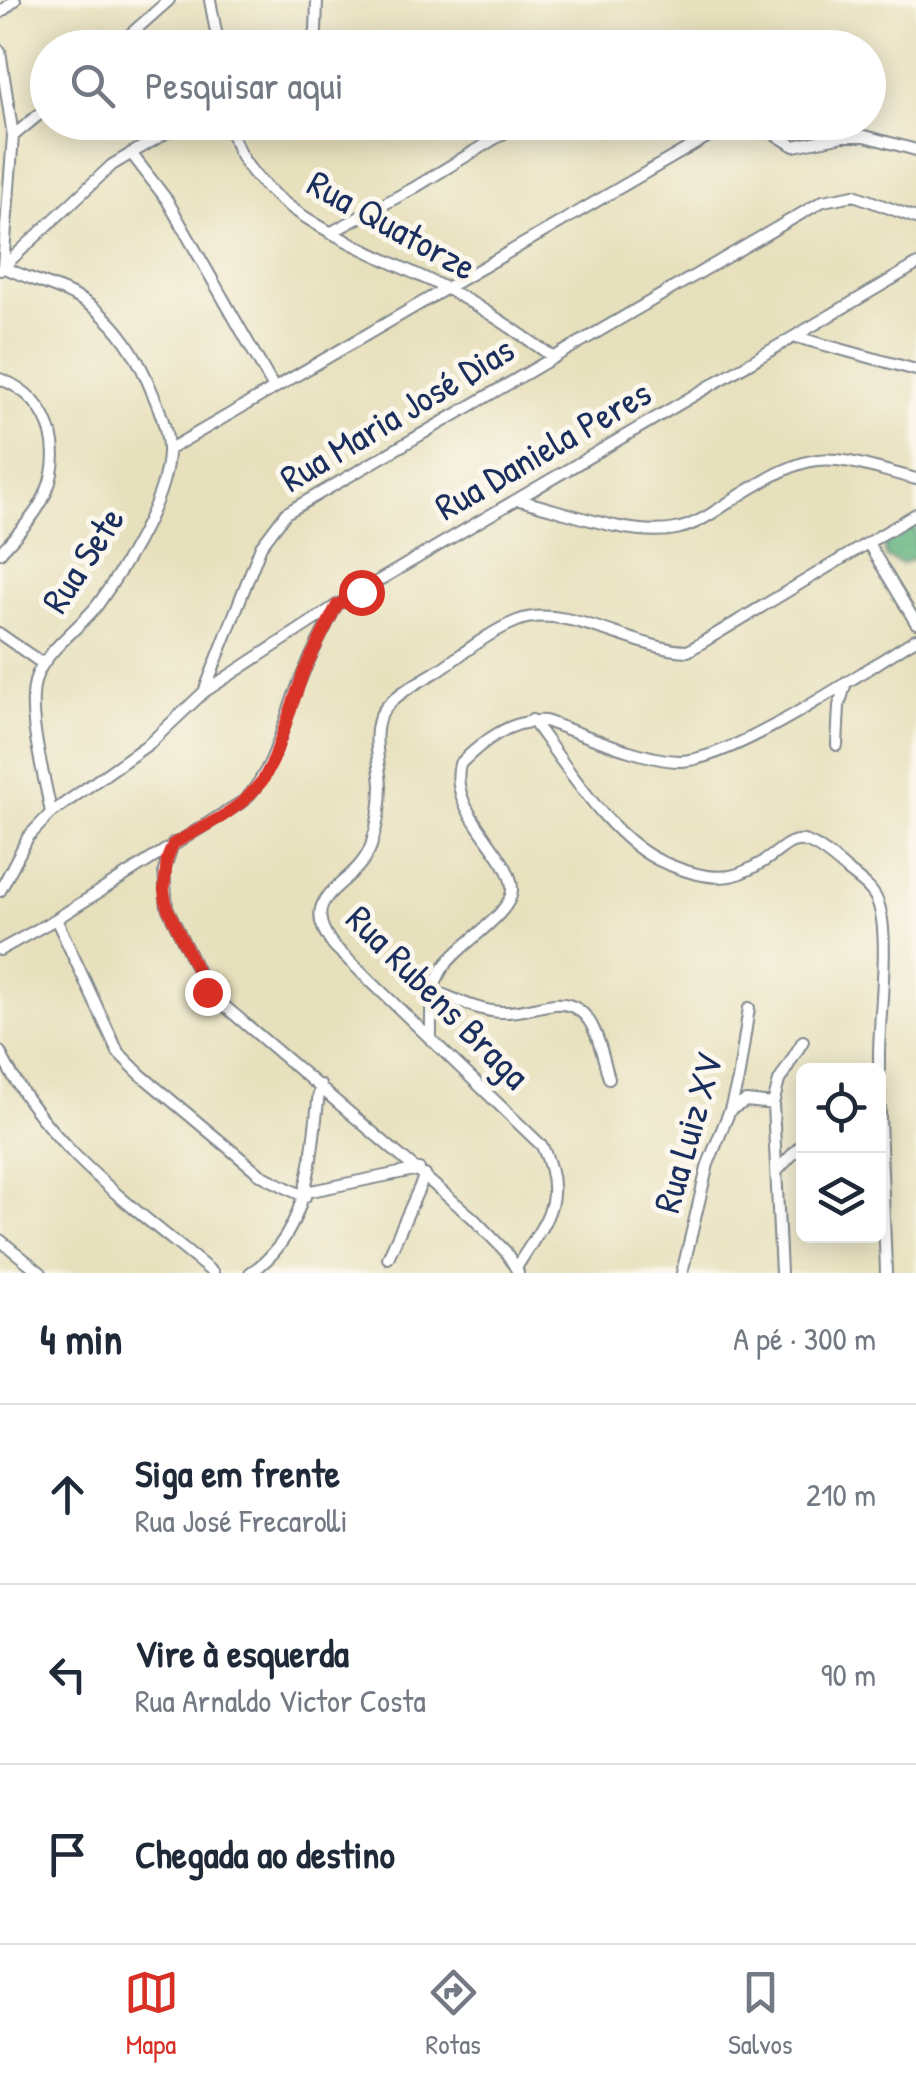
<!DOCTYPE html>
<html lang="pt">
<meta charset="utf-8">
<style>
:root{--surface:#fff;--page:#f2f2f3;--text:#1f2937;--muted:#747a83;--line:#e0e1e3;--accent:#d93025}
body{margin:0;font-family:"Patrick Hand",sans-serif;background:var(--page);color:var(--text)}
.controls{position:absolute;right:30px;bottom:30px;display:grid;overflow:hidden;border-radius:15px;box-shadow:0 5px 25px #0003}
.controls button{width:90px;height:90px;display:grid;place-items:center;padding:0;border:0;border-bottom:2px solid var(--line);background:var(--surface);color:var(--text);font:50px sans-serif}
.stop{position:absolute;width:30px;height:30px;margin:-22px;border:8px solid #d93025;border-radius:50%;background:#fff}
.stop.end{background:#d93025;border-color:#fff;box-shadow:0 2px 10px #0008}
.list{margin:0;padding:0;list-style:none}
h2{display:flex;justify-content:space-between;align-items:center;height:130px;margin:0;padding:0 40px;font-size:42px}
h2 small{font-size:32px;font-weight:400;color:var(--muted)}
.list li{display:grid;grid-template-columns:65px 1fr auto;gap:30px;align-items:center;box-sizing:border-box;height:180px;padding:0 40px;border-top:2px solid var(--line)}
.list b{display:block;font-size:38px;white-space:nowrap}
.list p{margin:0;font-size:32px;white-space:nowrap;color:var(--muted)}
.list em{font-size:32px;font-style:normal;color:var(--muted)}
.icon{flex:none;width:55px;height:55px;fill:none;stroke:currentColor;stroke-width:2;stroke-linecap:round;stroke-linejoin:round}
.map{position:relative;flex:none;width:916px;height:1273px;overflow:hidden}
.search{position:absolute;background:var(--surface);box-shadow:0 5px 25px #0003;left:30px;right:30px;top:30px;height:110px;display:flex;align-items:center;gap:25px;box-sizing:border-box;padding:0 35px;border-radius:55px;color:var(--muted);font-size:38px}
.sheet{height:670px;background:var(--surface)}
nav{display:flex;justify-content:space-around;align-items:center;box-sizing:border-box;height:140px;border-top:2px solid var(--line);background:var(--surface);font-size:28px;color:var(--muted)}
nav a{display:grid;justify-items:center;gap:5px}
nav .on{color:var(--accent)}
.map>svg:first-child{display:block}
</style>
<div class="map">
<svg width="916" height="1273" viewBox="0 0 916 1273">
<rect width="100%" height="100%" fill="#fbf7ec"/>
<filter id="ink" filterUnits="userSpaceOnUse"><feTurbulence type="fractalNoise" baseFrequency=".01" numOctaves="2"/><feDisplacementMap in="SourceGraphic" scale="20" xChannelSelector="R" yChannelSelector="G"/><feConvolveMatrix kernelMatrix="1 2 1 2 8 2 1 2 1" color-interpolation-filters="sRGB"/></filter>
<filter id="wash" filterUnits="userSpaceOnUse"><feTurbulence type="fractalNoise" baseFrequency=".0048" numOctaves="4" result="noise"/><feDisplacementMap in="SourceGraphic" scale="40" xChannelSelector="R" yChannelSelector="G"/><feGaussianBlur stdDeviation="2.25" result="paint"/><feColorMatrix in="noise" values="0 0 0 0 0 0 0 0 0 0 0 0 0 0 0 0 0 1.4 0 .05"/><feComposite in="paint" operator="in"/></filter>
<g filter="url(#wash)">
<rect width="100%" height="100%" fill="#e7e0bc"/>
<path fill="#61b27e" stroke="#3e706e" stroke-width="2.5" d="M916 520V558L902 564 886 557 884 545 893 534Z"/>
</g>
<g filter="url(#ink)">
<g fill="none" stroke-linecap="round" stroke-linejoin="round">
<g stroke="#81888d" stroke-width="14">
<path id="minor" d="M210 0 219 48
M0 13 15 0
M115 48 169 0
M306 48 316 32 317 0
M0 51 13 136 3 266
M230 122C240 209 383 255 449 290 485 309 519 333 553 357
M755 122 794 146 843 136H865L916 150
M13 136 48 107
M131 153 167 200 274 388
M330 233 414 188 522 122
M3 267C34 282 72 289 99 312 120 330 136 355 147 380 156 401 169 429 168 453 166 501 126 564 99 603 82 626 44 652 36 678 25 714 45 776 51 813
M0 270 112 165 184 122
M796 337 916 370
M0 379C56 399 69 463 36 511 26 526 12 539 0 553
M168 450 733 122
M519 500C564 511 631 538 676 529 698 525 718 509 737 497 820 445 825 455 916 479
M868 543 916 623
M0 634 43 664
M204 692 337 605 916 265
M532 720C566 765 612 842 665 863 686 872 715 882 738 874 797 853 783 813 847 870 859 880 873 888 878 903 891 936 878 1022 879 1061 879 1132 884 1202 886 1273
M837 745 839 706 846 682
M173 843 164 871 167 907 207 991 473 1218 506 1252 518 1272
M0 891 28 837 51 813 150 743 204 692 261 546 286 513 823 201 854 195 916 218
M56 919 118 1052 141 1075 261 1175 305 1197
M0 950 56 919 245 800C276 765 279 735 295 693 306 663 322 635 336 606
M434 991C455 999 478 1011 501 1012 519 1013 537 1006 555 1004 595 1001 600 1049 609 1078
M431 1040C431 1017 429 992 441 971 455 946 511 916 512 890 513 854 447 813 460 764 483 741 511 719 545 721 581 733 642 760 678 761 733 762 864 670 916 639
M0 1052C44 1146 136 1209 213 1273
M731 1109 746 1101 773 1104
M777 1171 804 1142
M306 1192 419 1169
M0 1240 41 1273
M388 1258 425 1175
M516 1268C545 1221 568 1201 542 1146L333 945C294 893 355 889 371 846 377 827 381 806 381 786 380 765 372 737 380 717 389 696 420 682 439 670 464 653 489 632 517 621 566 602 635 650 688 651L916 514
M250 1273C312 1233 311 1151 320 1085
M682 1273 708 1164 730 1110 738 1080 749 1008
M781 1273 773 1104 779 1081 803 1041"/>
</g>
<use href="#minor" stroke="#fff" stroke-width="10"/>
</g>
</g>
<g fill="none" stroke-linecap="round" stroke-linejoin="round" filter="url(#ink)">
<path stroke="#d93025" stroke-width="12" d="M207 992 167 907 164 890 167 859 173 844 223 816 245 800 263 780 273 761 304 671 337 605 361 592"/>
</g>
<g text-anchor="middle" stroke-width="10" stroke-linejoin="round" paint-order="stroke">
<g font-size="38" fill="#1b2f5e" stroke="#fbf7ec">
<text transform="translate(392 225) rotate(29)" y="13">Rua Quatorze</text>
<text transform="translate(397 414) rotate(-31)" y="13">Rua Maria José Dias</text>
<text transform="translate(543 450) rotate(-30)" y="13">Rua Daniela Peres</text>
<text transform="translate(83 560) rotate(-57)" y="13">Rua Sete</text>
<text transform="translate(438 997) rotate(45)" y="13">Rua Rubens Braga</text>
<text transform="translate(688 1133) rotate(-74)" y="13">Rua Luiz XV</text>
</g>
</g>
</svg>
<div class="controls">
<button><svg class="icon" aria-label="locate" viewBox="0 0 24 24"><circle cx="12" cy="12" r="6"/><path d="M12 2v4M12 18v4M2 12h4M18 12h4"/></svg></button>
<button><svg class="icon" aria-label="layers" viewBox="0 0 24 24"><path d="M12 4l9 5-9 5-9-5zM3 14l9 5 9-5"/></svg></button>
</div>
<div class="stop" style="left:361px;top:592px"></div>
<div class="stop end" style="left:207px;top:992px"></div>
<div class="search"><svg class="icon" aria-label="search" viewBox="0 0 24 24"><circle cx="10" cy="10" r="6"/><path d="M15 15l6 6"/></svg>Pesquisar aqui</div>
</div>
<section class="sheet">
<h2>4 min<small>A pé · 300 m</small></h2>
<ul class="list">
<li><svg class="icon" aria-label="ahead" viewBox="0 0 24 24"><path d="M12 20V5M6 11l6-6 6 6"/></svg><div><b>Siga em frente</b><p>Rua José Frecarolli</p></div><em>210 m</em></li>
<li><svg class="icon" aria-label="left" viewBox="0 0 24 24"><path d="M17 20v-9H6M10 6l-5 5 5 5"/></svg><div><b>Vire à esquerda</b><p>Rua Arnaldo Victor Costa</p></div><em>90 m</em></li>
<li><svg class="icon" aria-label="arrive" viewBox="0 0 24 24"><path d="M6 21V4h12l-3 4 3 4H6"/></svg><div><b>Chegada ao destino</b></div></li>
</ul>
</section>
<nav>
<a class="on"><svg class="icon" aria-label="map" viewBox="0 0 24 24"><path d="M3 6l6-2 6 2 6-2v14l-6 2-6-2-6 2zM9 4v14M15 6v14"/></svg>Mapa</a>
<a><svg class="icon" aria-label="directions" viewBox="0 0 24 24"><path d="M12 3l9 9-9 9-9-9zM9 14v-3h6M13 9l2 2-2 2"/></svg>Rotas</a>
<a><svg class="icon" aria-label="saved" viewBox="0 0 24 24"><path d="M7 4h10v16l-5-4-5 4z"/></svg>Salvos</a>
</nav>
